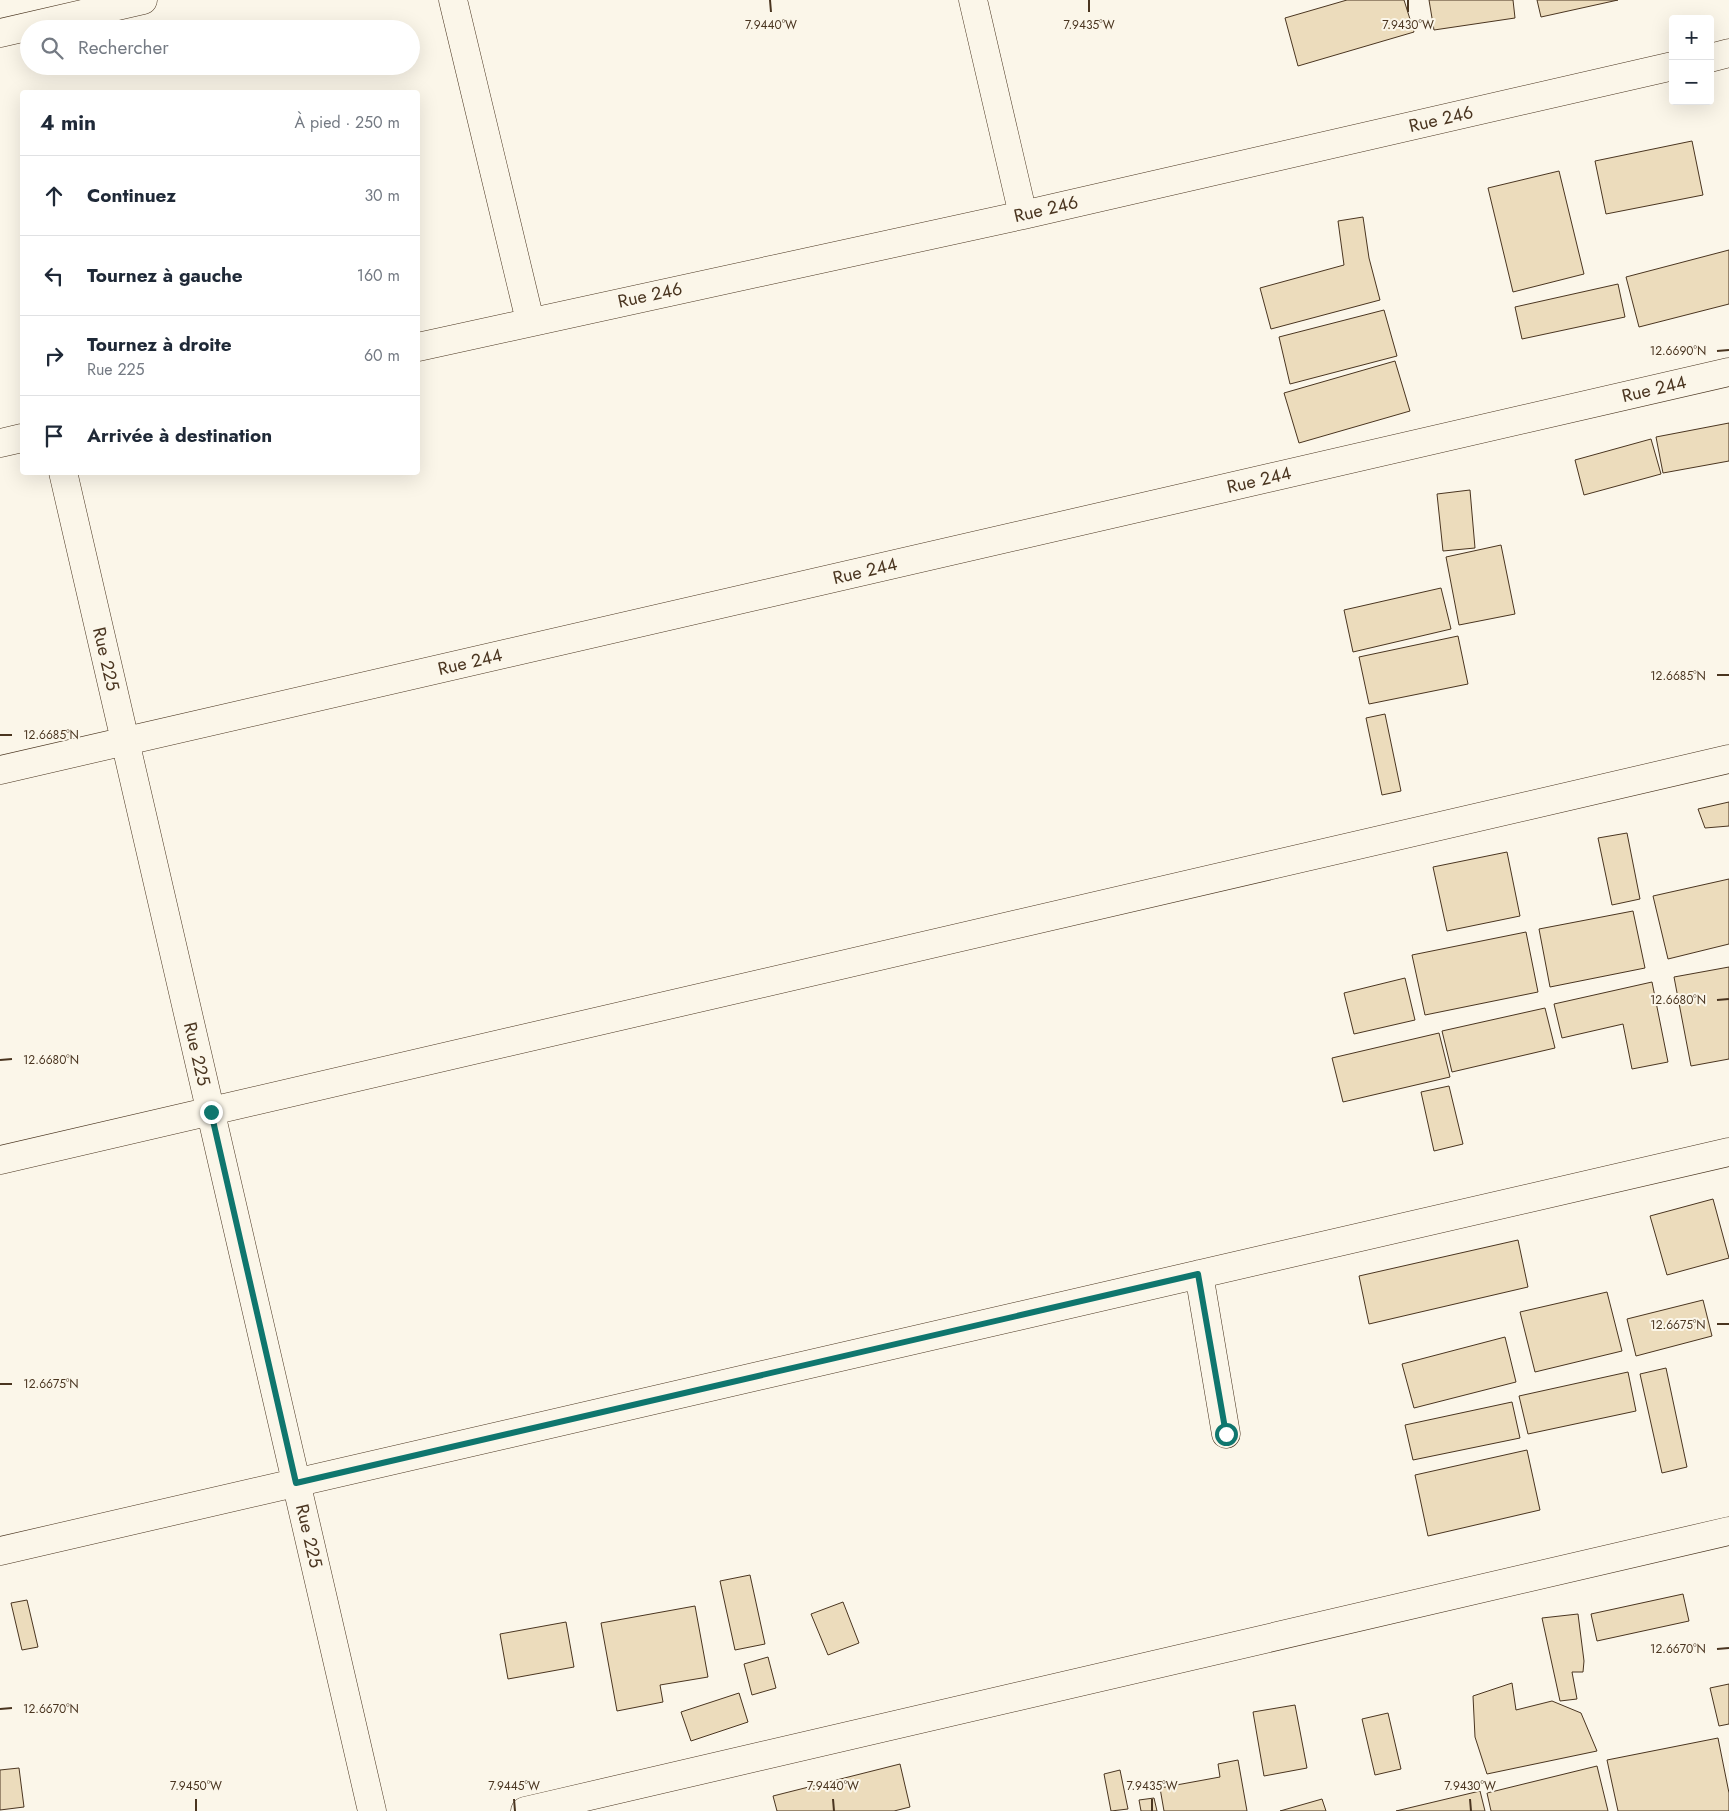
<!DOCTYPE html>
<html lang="fr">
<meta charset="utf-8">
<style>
:root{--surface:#fff;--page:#f6f6f7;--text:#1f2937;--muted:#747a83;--line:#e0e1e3}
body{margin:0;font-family:Jost,sans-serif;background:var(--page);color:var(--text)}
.controls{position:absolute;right:15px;top:15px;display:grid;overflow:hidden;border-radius:5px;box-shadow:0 5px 20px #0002}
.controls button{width:45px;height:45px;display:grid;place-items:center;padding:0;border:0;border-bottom:1px solid var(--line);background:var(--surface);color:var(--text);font:25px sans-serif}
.stop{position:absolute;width:15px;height:15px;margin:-11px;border:4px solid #0f766e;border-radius:50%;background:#fff}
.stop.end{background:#0f766e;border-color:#fff;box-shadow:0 1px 5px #0008}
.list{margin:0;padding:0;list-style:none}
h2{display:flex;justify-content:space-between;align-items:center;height:65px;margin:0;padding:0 20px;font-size:21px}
h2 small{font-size:16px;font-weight:400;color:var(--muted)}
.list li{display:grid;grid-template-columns:32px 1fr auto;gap:15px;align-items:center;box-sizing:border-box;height:80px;padding:0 20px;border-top:1px solid var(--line)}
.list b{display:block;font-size:19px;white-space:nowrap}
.list p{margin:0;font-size:16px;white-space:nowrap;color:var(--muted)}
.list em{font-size:16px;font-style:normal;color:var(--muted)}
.icon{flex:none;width:28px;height:28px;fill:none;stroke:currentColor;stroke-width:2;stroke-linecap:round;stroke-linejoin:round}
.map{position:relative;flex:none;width:1729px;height:1811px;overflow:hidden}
.search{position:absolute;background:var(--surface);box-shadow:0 5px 20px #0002;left:20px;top:20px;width:400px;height:55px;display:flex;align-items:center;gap:12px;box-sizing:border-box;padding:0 18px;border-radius:28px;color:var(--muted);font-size:19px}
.panel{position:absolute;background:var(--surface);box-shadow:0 5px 20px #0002;left:20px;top:90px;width:400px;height:385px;border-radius:5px}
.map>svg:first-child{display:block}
</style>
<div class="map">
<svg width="1729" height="1811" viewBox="0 0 1729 1811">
<rect width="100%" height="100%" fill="#fbf6e9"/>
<path fill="#ecdcbc" stroke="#4a3520" d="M1347 0H1404L1414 32 1298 66 1285 18Z
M1429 0H1513L1515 18 1434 30Z
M1537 0H1618L1541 17Z
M1692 141 1703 195 1606 214 1595 161Z
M1559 171 1584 274 1513 292 1488 188Z
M1363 217 1369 258 1380 300 1271 329 1260 288 1344 265 1338 221Z
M1729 250V304L1639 327 1626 277Z
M1618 284 1625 317 1522 339 1515 307Z
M1384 310 1397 356 1290 384 1279 337Z
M1395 361 1410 411 1299 443 1284 393Z
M1729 423V461L1663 473 1656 437Z
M1651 439 1661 474 1584 495 1575 460Z
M1470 490 1475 548 1443 551 1437 494Z
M1501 545 1515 614 1459 625 1446 557Z
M1441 588 1451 629 1353 652 1344 610Z
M1458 636 1468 684 1369 704 1359 657Z
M1385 714 1401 791 1382 795 1366 718Z
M1729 802V826L1705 828 1698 809Z
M1627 833 1640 899 1612 905 1598 838Z
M1507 852 1520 916 1447 931 1433 867Z
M1729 879V944L1668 959 1653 896Z
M1633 911 1645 968 1550 987 1539 929Z
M1526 932 1538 992 1425 1015 1412 955Z
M1729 967V1059L1691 1066 1674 977Z
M1405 978 1415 1020 1354 1034 1344 993Z
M1652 982 1668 1062 1632 1069 1623 1024 1562 1038 1554 1004Z
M1545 1008 1555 1048 1452 1072 1442 1031Z
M1439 1033 1450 1077 1343 1102 1332 1058Z
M1449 1086 1463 1144 1434 1151 1421 1092Z
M1713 1199 1729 1258 1667 1275 1650 1216Z
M1518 1240 1528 1287 1369 1324 1359 1276Z
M1607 1292 1622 1351 1535 1372 1520 1312Z
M1703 1300 1712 1336 1636 1356 1627 1319Z
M1505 1337 1516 1382 1414 1408 1402 1364Z
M1666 1368 1687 1467 1662 1473 1640 1374Z
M1628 1372 1636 1411 1528 1434 1519 1396Z
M1512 1402 1520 1438 1413 1460 1405 1425Z
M1527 1450 1540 1510 1428 1536 1415 1475Z
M750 1575 765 1644 735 1650 720 1581Z
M1683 1594 1689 1621 1597 1641 1591 1614Z
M27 1600 38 1647 22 1650 11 1603Z
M843 1602 859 1643 828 1655 811 1614Z
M695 1606 708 1677 660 1685 663 1702 617 1711 601 1623Z
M1578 1614 1584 1661 1583 1672H1572L1577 1699 1560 1701 1542 1618Z
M566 1622 574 1667 508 1679 500 1634Z
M768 1657 776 1688 752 1695 744 1664Z
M1512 1683 1516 1710 1552 1701 1581 1713 1597 1751 1487 1774 1475 1737 1473 1696Z
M1729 1684V1724L1719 1726 1710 1688Z
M739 1693 748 1722 691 1741 681 1712Z
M1295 1705 1307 1768 1264 1776 1253 1712Z
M1388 1713 1401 1769 1375 1775 1362 1719Z
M1718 1738 1729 1793V1811H1618L1607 1760Z
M1238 1760 1247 1811H1164L1160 1788 1220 1777 1218 1764Z
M900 1764 910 1807 894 1811H777L773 1796Z
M1597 1766 1608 1811H1491L1487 1793Z
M19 1768 24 1807 0 1810V1770Z
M1120 1770 1128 1809 1111 1811 1104 1774Z
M1480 1791 1485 1811H1396Z
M1154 1798 1157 1811H1141L1139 1800Z
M1322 1799 1326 1811H1280Z"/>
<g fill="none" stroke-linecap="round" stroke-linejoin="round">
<g stroke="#4a3520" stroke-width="29">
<path id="minor" d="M453 0 530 321
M973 0 1023 215
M0 33 143 0
M1710 58 1729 53
M418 347 1023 215 1673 66
M0 443 22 438
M63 472 372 1811
M0 770 1729 372
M0 1160 1729 759
M1199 1274 1226 1434
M0 1551 1729 1152
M525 1811 1729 1531"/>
</g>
<use href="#minor" stroke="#fbf6e9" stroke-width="28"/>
</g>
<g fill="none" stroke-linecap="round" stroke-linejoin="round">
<path stroke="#0f766e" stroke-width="6" d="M211 1112 296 1483 1198 1274 1226 1434"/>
</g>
<path fill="none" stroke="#4a3520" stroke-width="2" d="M770 0 771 12M1089 0V12M1408 0V12M1717 351 1729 350M1717 675H1729M0 735H12M1717 1000 1729 999M0 1060 12 1059M1717 1324H1729M0 1384H12M1717 1649 1729 1648M0 1709 12 1708M196 1799V1811M514 1799 515 1811M833 1799 834 1811M1152 1799V1811M1470 1799 1471 1811"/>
<g text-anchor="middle" stroke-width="4" stroke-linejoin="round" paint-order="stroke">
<g font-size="18" fill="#4a3520" stroke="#fbf6e9">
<text transform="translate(1441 119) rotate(-13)" y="6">Rue 246</text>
<text transform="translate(1046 209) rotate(-13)" y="6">Rue 246</text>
<text transform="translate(650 295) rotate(-12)" y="6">Rue 246</text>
<text transform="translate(1654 389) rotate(-13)" y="6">Rue 244</text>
<text transform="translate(1259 480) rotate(-13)" y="6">Rue 244</text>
<text transform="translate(865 571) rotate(-13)" y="6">Rue 244</text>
<text transform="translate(106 659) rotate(77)" y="6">Rue 225</text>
<text transform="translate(470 662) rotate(-13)" y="6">Rue 244</text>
<text transform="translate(197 1054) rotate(77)" y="6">Rue 225</text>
<text transform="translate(309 1536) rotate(77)" y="6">Rue 225</text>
</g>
</g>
<g font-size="12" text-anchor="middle" fill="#4a3520" stroke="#fbf6e9" stroke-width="4" stroke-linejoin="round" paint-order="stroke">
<text x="771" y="29">7.9440°W</text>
<text x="1089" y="29">7.9435°W</text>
<text x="1408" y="29">7.9430°W</text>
<text x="1678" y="355">12.6690°N</text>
<text x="1678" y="680">12.6685°N</text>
<text x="51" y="739">12.6685°N</text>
<text x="1678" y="1004">12.6680°N</text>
<text x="51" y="1064">12.6680°N</text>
<text x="1678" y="1329">12.6675°N</text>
<text x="51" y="1388">12.6675°N</text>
<text x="1678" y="1653">12.6670°N</text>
<text x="51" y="1713">12.6670°N</text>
<text x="196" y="1790">7.9450°W</text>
<text x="514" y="1790">7.9445°W</text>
<text x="833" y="1790">7.9440°W</text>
<text x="1152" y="1790">7.9435°W</text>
<text x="1470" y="1790">7.9430°W</text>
</g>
</svg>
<div class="controls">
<button>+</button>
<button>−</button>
</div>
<div class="stop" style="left:1226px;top:1434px"></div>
<div class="stop end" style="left:211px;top:1112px"></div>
<div class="search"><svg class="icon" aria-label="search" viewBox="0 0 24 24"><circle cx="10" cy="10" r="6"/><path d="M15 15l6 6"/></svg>Rechercher</div>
<section class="panel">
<h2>4 min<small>À pied · 250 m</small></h2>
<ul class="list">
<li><svg class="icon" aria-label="ahead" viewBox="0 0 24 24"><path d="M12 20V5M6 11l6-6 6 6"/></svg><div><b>Continuez</b></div><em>30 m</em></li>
<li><svg class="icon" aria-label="left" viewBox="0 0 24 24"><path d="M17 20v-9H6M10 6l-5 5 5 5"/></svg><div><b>Tournez à gauche</b></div><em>160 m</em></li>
<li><svg class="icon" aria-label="right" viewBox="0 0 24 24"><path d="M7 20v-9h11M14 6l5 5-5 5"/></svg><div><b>Tournez à droite</b><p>Rue 225</p></div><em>60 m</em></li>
<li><svg class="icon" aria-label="arrive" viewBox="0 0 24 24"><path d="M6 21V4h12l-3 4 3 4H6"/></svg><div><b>Arrivée à destination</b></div></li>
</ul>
</section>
</div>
